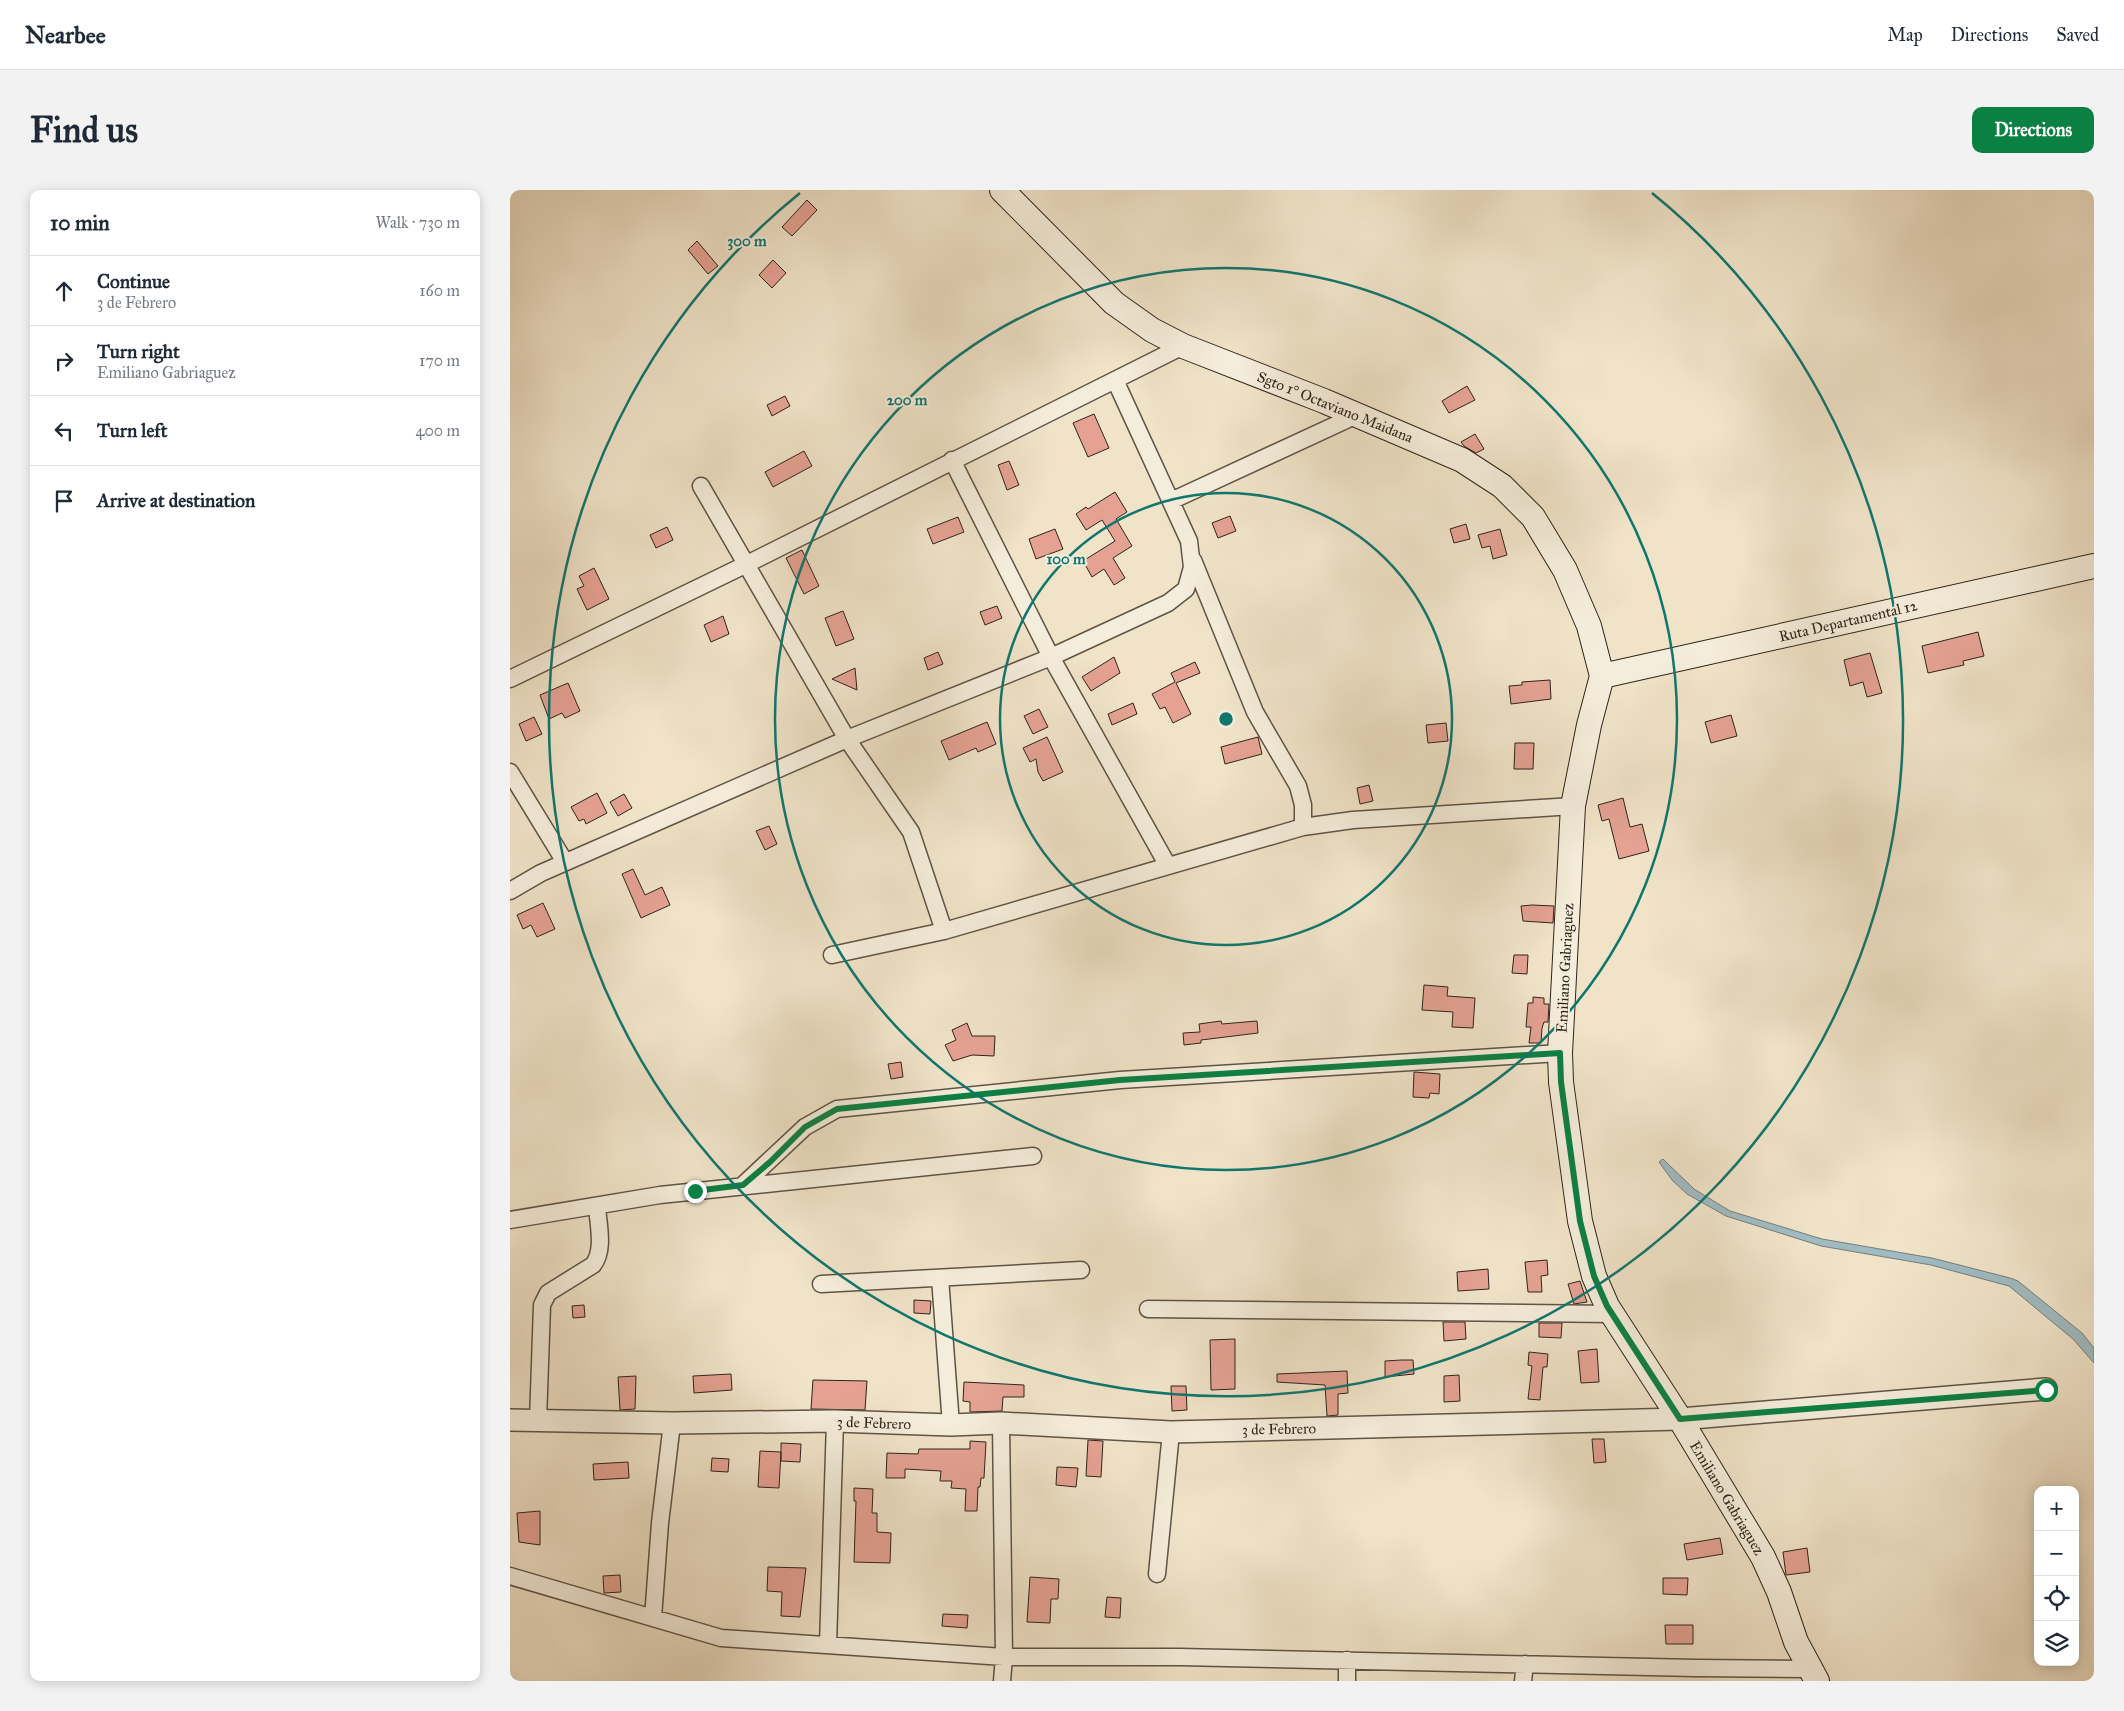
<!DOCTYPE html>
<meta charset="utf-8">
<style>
:root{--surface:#fff;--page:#f2f2f3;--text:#1f2937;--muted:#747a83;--line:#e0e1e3;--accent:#0b8043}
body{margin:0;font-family:"IM FELL Great Primer",serif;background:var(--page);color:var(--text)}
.controls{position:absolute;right:15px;bottom:15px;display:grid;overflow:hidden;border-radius:10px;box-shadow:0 2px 12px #0003}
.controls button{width:45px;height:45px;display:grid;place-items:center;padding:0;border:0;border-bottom:1px solid var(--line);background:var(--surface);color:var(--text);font:25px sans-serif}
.stop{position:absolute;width:15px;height:15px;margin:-11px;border:4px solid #0b8043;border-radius:50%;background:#fff}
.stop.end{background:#0b8043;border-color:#fff;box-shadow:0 1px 5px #0008}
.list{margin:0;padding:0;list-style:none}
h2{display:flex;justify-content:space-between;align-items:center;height:65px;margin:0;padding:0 20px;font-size:21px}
h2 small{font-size:16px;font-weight:400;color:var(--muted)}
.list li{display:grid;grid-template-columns:32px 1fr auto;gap:15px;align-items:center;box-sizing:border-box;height:70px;padding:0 20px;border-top:1px solid var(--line)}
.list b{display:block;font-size:19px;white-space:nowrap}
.list p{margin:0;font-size:16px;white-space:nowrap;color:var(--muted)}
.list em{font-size:16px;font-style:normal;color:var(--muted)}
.icon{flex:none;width:28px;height:28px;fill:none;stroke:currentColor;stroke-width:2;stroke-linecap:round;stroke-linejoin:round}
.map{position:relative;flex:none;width:1584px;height:1491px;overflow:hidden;border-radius:10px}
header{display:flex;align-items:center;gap:30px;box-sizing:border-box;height:70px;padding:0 25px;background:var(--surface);border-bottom:1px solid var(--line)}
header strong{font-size:24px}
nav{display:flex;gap:28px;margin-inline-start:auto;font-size:18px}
.intro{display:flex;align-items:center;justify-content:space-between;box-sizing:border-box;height:120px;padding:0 30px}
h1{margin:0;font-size:35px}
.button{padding:12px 22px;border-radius:10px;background:var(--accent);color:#fff;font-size:18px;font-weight:700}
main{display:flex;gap:30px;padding:0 30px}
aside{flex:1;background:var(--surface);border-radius:10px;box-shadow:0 2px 12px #0003}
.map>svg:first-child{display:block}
</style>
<header>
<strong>Nearbee</strong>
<nav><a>Map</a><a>Directions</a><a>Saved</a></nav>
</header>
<div class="intro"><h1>Find us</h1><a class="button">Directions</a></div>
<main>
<aside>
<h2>10 min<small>Walk · 730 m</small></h2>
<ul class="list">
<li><svg class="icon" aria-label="ahead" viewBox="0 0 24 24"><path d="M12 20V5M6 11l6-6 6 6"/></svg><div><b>Continue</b><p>3 de Febrero</p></div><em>160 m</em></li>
<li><svg class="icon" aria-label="right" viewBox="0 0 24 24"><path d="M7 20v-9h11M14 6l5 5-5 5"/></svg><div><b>Turn right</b><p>Emiliano Gabriaguez</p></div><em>170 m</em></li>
<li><svg class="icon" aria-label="left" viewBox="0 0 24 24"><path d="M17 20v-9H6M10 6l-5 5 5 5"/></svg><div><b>Turn left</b></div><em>400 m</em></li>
<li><svg class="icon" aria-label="arrive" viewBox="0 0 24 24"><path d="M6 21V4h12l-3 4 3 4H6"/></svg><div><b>Arrive at destination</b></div></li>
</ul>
</aside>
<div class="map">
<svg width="1584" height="1491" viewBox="0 0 1584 1491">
<rect width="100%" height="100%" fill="#f0e3c8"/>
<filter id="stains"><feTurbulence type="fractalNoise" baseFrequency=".004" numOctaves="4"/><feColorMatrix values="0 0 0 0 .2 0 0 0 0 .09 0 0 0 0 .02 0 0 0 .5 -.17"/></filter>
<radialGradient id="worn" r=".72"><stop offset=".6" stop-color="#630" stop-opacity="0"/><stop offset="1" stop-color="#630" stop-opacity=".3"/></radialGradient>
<path fill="#a0bbc1" stroke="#727f7e" d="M1153 969 1184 999 1220 1021 1312 1049 1422 1068 1500 1088 1508 1091 1572 1143 1584 1158V1173L1563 1149 1499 1096 1421 1075 1311 1056 1216 1026 1177 1004 1162 990 1149 972Z"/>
<path fill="#e5a293" stroke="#2e241a" d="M297 10 307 20 282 46 272 37Z
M187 51 208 76 198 84 178 60Z
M263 70 276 83 262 98 249 85Z
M957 196 965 210 939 223 932 211Z
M275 206 280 216 262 226 257 215Z
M584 224 599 258 578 267 563 233Z
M965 244 974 259 966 263 954 256 951 252Z
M294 261 302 276 263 297 255 282Z
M499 271 509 295 497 300 488 275Z
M605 302 617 322 606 329 622 356 603 368 615 388 604 395 594 379 582 387 573 371 605 351 592 330 576 340 566 324 576 317 578 319Z
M720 326 726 341 708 348 702 333Z
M448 327 454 342 423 354 417 339Z
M956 334 960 349 944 353 940 339Z
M157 337 163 350 146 358 140 345Z
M545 339 553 359 526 369 519 349Z
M990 339 997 365 983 369 980 356 972 358 968 345Z
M292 360 309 396 294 404 276 368Z
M84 378 99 409 77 420 67 399 74 396 69 386Z
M487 416 492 428 475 435 470 422Z
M333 421 344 449 326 456 315 428Z
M213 426 219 444 201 452 194 435Z
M1468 442 1474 466 1453 471 1454 475 1418 483 1412 456Z
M428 462 433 474 418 480 414 468Z
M1360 463 1372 503 1357 507 1353 492 1340 496 1334 470Z
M604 467 610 483 581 501 572 487Z
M685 472 690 483 666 493 681 524 663 533 655 517 650 519 642 504 665 492 661 483Z
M345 478 347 500 322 489Z
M1040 490 1041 509 1001 514 999 496 1012 495V492Z
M58 493 70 521 55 528 52 523 39 529 30 505Z
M623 513 627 524 602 535 598 524Z
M529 519 538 537 523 544 514 526Z
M1221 525 1227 546 1201 553 1195 532Z
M24 527 32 544 16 551 9 534Z
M477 532 486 554 468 562 466 558 439 570 431 551Z
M936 533 938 551 918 553 916 535Z
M537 547 553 582 533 591 528 582 526 569 520 572 513 558Z
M748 547 752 564 715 574 711 557Z
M1005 553H1024L1023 579H1004Z
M859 595 863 611 850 614 847 598Z
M87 603 97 623 76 634 74 629 69 631 61 617Z
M114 604 122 618 108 626 100 612Z
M1113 608 1120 637 1132 634 1139 661 1109 669 1099 629 1092 631 1088 615Z
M259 636 267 654 255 660 246 641Z
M123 679 135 705 152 697 160 715 131 728 112 684Z
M33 713 45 739 27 747 21 735 13 739 7 725Z
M1022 715 1044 716 1043 733 1013 731 1011 716Z
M1004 765H1018L1017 784 1002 783Z
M914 795 938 797 937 806 965 808 963 838 942 837 943 822 912 820Z
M1023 807 1034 808V814H1039L1038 832H1034L1032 838 1031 853H1019L1021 837H1016L1018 813H1023Z
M711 831 712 834 747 831 748 843 691 850V853L674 855 673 843 690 842 689 834Z
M457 833 462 846H485L484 866 462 865 443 871 435 855 446 850 442 840Z
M391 872 393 887 381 889 378 874Z
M904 882 930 884 929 904 920 903 919 908 903 907Z
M1037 1070 1038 1085 1031 1086 1032 1102H1018L1015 1072Z
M978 1079 979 1099 948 1101 947 1082Z
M1070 1091 1077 1112 1064 1114 1058 1094Z
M404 1110 421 1111 420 1124 404 1123Z
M74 1115 75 1127 63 1128 62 1116Z
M933 1132H955L956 1149 934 1151Z
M1029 1133H1052L1051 1148 1029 1147Z
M725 1149V1199L701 1200 700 1150Z
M1087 1159 1089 1192 1071 1193 1068 1161Z
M1019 1162 1038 1164 1037 1177H1033L1030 1210 1018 1209 1022 1176 1018 1175Z
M891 1170H903L904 1184 875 1187V1171Z
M837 1181 838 1203 828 1204V1225L817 1226 815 1195 767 1192V1184Z
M221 1184 222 1200 184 1203 183 1186Z
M949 1185 950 1211 934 1212V1186Z
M126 1186 125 1219 110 1220 108 1187Z
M303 1190 357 1191 355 1220 301 1219Z
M454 1192 514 1195V1207H493L492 1221 460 1222V1212L453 1211Z
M661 1196H676L677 1220 662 1221Z
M1082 1249H1094L1096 1272 1084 1273Z
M578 1250 593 1251 591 1287 576 1286Z
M460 1251 476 1252 474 1288H471L470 1297H468L467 1321H455L456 1299 441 1298 442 1291H430L431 1281 395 1279V1288H376L377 1263 408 1264 409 1259H460Z
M271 1253 291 1254 290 1272 271 1271Z
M250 1261 271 1262 269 1298 248 1297Z
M202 1268 219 1269 218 1282 201 1281Z
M118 1272 119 1288 84 1290 83 1274Z
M547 1277 568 1278 566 1297 546 1295Z
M344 1298 363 1299 362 1323H367V1342L381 1343 380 1373 344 1372 346 1311H344Z
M30 1321V1355L9 1352 7 1323Z
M1210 1348 1213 1364 1177 1370 1174 1354Z
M1297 1358 1300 1382 1276 1385 1273 1362Z
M258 1377 296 1378 290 1427 271 1426 272 1402 257 1401Z
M110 1385 111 1402 94 1403 93 1386Z
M520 1387 549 1389 548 1409H541L540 1433 517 1432Z
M1153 1388H1178L1177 1405 1153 1404Z
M597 1407 611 1408 610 1428 595 1427Z
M433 1424 458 1425 457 1438 432 1436Z
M1155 1435H1183V1454H1156Z"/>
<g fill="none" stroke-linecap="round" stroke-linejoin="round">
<g stroke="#5e5446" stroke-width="19">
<path id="minor" d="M442 270 541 467 658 676
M191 296 337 549 401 642 434 741
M661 311 847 225
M683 370 745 522 788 596 793 615V637
M0 489 237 374 673 156
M0 582 55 672
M0 701 31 683 337 549 541 467 658 413 676 399 682 377 679 351 605 190
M322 765 434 741 793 637 843 630 1063 616
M233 995 295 937 327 919 610 890 1050 863
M0 1030 150 1005 523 966
M430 1088 441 1235
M311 1094 571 1080
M638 1119 1102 1124
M28 1231 32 1115 38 1103 83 1075C95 1060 88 1034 87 1016
M491 1233 494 1467 492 1491
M647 1384 661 1242
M0 1386 211 1448 494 1467H670L1185 1478 1300 1479
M143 1428 150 1333 162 1233
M318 1455 325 1231
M837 1491V1470
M1013 1491 1015 1474"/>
</g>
<g stroke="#5e5446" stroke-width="24">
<path id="tertiary" d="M0 1230 162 1233 325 1231 441 1235 491 1233 661 1242 1170 1229 1536 1199"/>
</g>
<g stroke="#2e241a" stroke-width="26">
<path id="secondary" d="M492 0 604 113 642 140 673 156 814 211 952 270 992 296 1023 327 1055 380 1079 436 1092 486 1079 535 1063 616 1050 863 1051 892 1070 1031 1084 1086 1097 1116 1170 1229 1253 1367 1269 1402 1286 1452 1307 1491
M1092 486 1584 376"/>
</g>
<use href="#minor" stroke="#f5eddb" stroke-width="16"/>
<use href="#tertiary" stroke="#f5eddb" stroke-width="21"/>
<use href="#secondary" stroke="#f5eddb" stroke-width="24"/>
</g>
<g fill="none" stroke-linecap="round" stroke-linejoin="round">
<path stroke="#0b8043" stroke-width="6" d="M185 1001 233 995 260 972 295 937 327 919 610 890 1050 863 1051 892 1070 1031 1084 1086 1097 1116 1170 1229 1536 1200"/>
</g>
<g fill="none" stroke="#0f766e" stroke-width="2.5">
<circle cx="716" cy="529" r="226"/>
<circle cx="716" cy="529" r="451"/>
<path d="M1142 3A677 677 0 1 1 290 3"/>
</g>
<g text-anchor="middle" stroke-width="4" stroke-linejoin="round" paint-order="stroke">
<g font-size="15" fill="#2e241a" stroke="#f5eddb">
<text transform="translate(825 217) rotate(22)" y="5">Sgto 1° Octaviano Maidana</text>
<text transform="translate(1338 431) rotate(-13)" y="5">Ruta Departamental 12</text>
<text transform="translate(1055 778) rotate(-87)" y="5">Emiliano Gabriaguez</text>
<text transform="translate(364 1233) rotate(2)" y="5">3 de Febrero</text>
<text transform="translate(769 1239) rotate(-1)" y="5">3 de Febrero</text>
<text transform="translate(1217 1308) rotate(59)" y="5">Emiliano Gabriaguez</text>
</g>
</g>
<circle cx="716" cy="529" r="8" fill="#0f766e" stroke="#f5eddb" stroke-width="2.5"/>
<g font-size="15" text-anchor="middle" font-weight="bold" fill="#0f766e" stroke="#f5eddb" stroke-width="4" stroke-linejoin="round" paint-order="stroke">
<text x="237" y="56">300 m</text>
<text x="397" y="215">200 m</text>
<text x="556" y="374">100 m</text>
</g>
<rect width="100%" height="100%" filter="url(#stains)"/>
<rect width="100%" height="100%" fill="url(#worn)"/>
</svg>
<div class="controls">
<button>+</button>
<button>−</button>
<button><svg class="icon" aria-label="locate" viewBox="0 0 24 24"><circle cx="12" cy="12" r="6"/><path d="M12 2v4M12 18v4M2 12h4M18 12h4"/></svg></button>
<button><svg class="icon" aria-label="layers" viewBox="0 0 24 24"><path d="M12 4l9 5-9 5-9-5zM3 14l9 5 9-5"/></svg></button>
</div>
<div class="stop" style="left:1536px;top:1200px"></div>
<div class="stop end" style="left:185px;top:1001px"></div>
</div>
</main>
